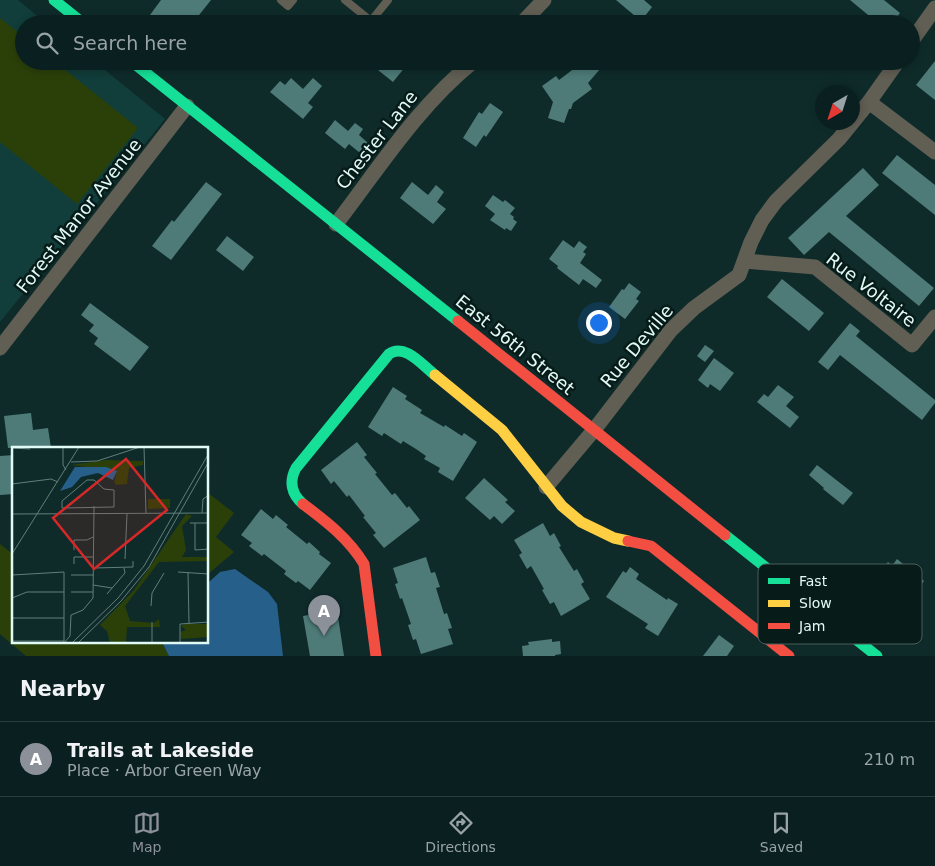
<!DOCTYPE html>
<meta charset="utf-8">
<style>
:root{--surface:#0a2020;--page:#132829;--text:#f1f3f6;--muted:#99a3a5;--line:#2a3e3e;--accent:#8c9099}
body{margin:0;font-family:"DejaVu Sans",sans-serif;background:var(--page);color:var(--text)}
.compass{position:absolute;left:815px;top:85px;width:45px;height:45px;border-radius:50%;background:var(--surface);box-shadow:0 2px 8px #0003;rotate:219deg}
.you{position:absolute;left:598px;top:322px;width:18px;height:18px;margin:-12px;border:4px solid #fff;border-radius:50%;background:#1a73e8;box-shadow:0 0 0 8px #1a73e833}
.badge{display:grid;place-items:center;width:32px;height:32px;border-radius:50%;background:var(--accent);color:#fff;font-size:16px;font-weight:700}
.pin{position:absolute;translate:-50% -41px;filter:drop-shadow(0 1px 2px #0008)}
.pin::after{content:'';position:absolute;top:26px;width:18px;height:15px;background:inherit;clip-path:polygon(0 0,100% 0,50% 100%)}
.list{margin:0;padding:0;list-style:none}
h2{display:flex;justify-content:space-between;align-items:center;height:65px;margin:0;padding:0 20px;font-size:21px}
h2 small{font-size:16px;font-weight:400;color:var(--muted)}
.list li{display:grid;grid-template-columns:32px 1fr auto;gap:15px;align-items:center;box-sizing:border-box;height:75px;padding:0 20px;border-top:1px solid var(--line)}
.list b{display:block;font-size:19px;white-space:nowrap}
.list p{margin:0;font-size:16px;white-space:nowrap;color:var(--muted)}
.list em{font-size:16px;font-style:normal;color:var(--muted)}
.icon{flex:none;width:28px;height:28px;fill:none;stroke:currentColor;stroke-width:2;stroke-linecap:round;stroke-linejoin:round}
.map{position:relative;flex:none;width:935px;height:656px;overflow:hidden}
.search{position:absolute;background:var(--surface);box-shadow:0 2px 8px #0003;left:15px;right:15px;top:15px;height:55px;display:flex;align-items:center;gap:12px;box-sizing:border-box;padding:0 18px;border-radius:28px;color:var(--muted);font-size:19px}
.sheet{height:140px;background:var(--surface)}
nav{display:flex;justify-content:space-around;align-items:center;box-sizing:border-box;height:70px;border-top:1px solid var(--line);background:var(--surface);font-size:14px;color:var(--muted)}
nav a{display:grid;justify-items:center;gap:2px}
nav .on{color:var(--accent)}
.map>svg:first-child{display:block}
</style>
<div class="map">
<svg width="935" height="656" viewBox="0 0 935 656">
<rect width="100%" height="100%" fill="#0e2b2a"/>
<path fill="#113d3a" d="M0 0H18L47 24H24V61H94L165 119 0 322Z"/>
<path fill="#2b4009" d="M0 18 24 37V61H54L138 128 77 204 0 142Z
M208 493 234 513 216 537 234 552 208 574Z
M0 544 14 555V642H162L169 656H26L0 634Z"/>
<path fill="#275f8b" d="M235 569 268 592 277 604 283 656H169L162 642H208V583L220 572Z"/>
<path fill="#4e7b78" d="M161 0H211L192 24H161L150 15Z
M616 0H644L652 7 641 21Z
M850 0H884L900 13 892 24H879Z
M385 61H410L393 82 378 70Z
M584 61H607L588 83 592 89 573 103 571 109H569L564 123 548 118 553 102 542 86 556 76 559 80Z
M935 61V100L916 85Z
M291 78 303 89 313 78 322 86 308 103 313 107 303 119 270 92 280 81 285 85Z
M490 103 503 112 486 137 484 135 476 147 463 138 479 112 482 114Z
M335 120 348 131 355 123 363 129 359 135 368 143 360 153 349 144 345 149 325 133Z
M897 155 935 185V215L882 173Z
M863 168 879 185 846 216 934 288 919 306 829 232 804 255 788 238Z
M206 182 222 194 171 260 152 246 172 220 174 222Z
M412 182 428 195 436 185 444 192 437 202 446 209 433 224 400 198Z
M493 195 503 202 505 200 515 208 510 214 514 217 513 219 517 222 511 231 506 228 505 230 490 220 495 214 485 206Z
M227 236 254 257 243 271 216 250Z
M563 240 574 248 579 241 587 247 583 252 586 254 580 263 602 280 596 288 583 279 579 285 557 268 558 266 549 259Z
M782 279 824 313 809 331 767 297Z
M629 283 641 292 636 299 639 301 625 319 609 307 622 289 624 290Z
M90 303 149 347 130 371 94 344 98 338 89 331 94 325 81 315Z
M850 323 860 331 856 336 935 400V403L922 420 840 355 828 370 818 362Z
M705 345 714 351 705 362 697 356Z
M714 358 734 373 720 391 710 384 708 388 698 380Z
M778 385 794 397 786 406 799 417 790 428 757 402 764 394 768 397Z
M393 387 407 396 405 399 422 410 420 413 444 427 445 425 462 436 464 433 477 442 453 481 438 472 440 468 424 459 426 456 416 449 403 441 401 444 384 433 382 436 368 427Z
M31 413 33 430 48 428 51 448H8L4 416Z
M357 442 367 455 364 457 377 473 375 474 392 495 395 493 407 508 409 506 420 520 384 548 373 535 376 533 363 517 365 516 349 495 347 497 334 481 331 484 321 470Z
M14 455V494L0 495V456Z
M817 465 853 493 843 505 823 489 824 488 809 475Z
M484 478 508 500 505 502 515 511 502 524 494 516 490 520 465 498Z
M261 509 273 519 276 515 288 525 286 527 307 544 309 542 320 552 319 554 331 563 310 590 298 581 296 583 284 574 286 571 264 554 262 556 249 546 252 543 241 535Z
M543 523 550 536 554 533 561 546 559 547 574 571 577 569 584 582 581 584 590 599 561 616 554 602 550 604 542 590 544 589 531 566 527 569 519 555 522 553 514 540Z
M426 557 431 573 435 572 440 587 436 588 444 614 447 613 452 628 448 629 453 644 421 654 416 639 413 640 408 625 411 624 402 598 400 599 395 584 398 583 393 568Z
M897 559 924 581 915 593 894 576 890 581 880 572 888 562 892 566Z
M630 567 639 574 636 579 667 600 668 598 678 604 658 636 645 628 648 624 606 597 623 571 626 573Z
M337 610 344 656H310L303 616Z
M719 635 734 646 727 656H703Z
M552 639V642L560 641 561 654 555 655V656H523L522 646 529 645 528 642Z"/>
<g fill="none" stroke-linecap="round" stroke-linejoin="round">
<path stroke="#615f54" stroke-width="8" d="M281 0 288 6 293 0
M345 0 371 21 388 0"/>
<path stroke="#615f54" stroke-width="15" d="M521 24 544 0
M911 42 935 8
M869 102 935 152
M336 224C379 168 418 106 474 61
M745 261 815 267 912 345 935 317
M0 348 187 106
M546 487 594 430 671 330 694 308 739 275 751 242 762 220 776 201 839 139 869 102 898 61"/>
<path stroke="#16e098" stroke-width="11" d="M54 0 84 24
M131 61 458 321
M303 504C291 494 289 481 296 468L389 354C405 343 422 365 435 375
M725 535 877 656"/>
<path stroke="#ffcf43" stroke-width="11" d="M435 375 502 430 562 506 581 522 614 538 628 541"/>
<path stroke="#f24e42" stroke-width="11" d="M458 321 725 535
M303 504C326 521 349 539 364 564L376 656
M628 541 651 546 789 656"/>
</g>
<g text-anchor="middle" stroke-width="5" stroke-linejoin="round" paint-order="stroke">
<g font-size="18" fill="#e1faf6" stroke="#071b19">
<text transform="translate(377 140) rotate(-52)" y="6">Chester Lane</text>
<text transform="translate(79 216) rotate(-52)" y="6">Forest Manor Avenue</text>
<text transform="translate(871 290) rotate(38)" y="6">Rue Voltaire</text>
<text transform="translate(515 345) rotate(39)" y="6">East 56th Street</text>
<text transform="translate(637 346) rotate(-50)" y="6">Rue Deville</text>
</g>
</g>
<g transform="translate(12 447)">
<rect width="196" height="196" fill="#0e2b2a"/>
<path d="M94 13 131 14V18L117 21 115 37 104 38 102 35 105 24 59 18ZM136 52H158V61L136 62ZM174 67 180 69 170 79 174 103 170 110H196V114L147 115 113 159 118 174 142 176 147 172 148 180H115L114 196H98L95 184 88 178 122 143ZM173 177H196V190L169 192 168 185 174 183 169 179Z" fill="#2b4009"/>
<path d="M63 20H94L105 24 101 33 86 26 69 30 60 40 48 44Z" fill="#275f8b"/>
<path fill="none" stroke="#627e7c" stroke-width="1" d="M51 0V18L54 23M132 0 134 66M0 1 18 2M59 15 85 14 128 0M75 33H82L92 42 102 43V60L50 61V54ZM0 37 39 32 46 35M190 66 191 52 197 48M0 67 197 66M178 76H197M183 76V103L197 102M62 103V93H75L81 90M0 107 67 0M113 112 115 67M62 117V110H81M82 121 121 120V114M166 125 197 127M176 125 177 176M0 128 52 125V196M59 128H82M81 138 100 141M59 145H81M95 147 113 126 112 121M0 151 15 145H52M139 159 140 146 152 126M0 171H52M0 194H52M52 196 58 189 59 168 71 163 81 151 82 59M60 196 106 151 132 119 197 6M66 196 109 154 137 120 197 14M140 196V175M168 196V177L197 175"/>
<path fill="#d62828" fill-opacity="0.15" stroke="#d62828" stroke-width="2.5" d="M114 12 155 63 82 122 41 71Z"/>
<rect width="196" height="196" fill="none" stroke="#e1faf6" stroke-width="2.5"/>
</g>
<rect x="758" y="564" width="164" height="80" rx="8" fill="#071b19" stroke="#485e5b" stroke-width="1"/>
<rect x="768" y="578" width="22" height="6" fill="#16e098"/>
<rect x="768" y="600" width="22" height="7" fill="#ffcf43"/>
<rect x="768" y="623" width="22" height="6" fill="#f24e42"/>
<g font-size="14" fill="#e1faf6">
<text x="799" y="586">Fast</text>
<text x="799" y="608">Slow</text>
<text x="799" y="631">Jam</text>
</g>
</svg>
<svg class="compass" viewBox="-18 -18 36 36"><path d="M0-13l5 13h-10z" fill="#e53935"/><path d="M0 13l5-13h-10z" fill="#99a3a5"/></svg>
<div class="you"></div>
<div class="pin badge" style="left:324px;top:636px">A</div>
<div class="search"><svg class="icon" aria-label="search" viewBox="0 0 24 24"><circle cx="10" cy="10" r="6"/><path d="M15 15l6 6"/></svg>Search here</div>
</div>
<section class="sheet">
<h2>Nearby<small></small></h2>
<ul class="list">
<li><span class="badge">A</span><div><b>Trails at Lakeside</b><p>Place · Arbor Green Way</p></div><em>210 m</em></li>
</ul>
</section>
<nav>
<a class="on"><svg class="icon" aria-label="map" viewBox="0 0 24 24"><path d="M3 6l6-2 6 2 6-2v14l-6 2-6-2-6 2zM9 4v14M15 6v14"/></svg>Map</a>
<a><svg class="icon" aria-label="directions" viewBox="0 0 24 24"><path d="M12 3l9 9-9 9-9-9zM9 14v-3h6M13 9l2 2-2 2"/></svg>Directions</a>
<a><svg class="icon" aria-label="saved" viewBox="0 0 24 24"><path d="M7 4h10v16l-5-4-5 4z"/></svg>Saved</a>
</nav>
